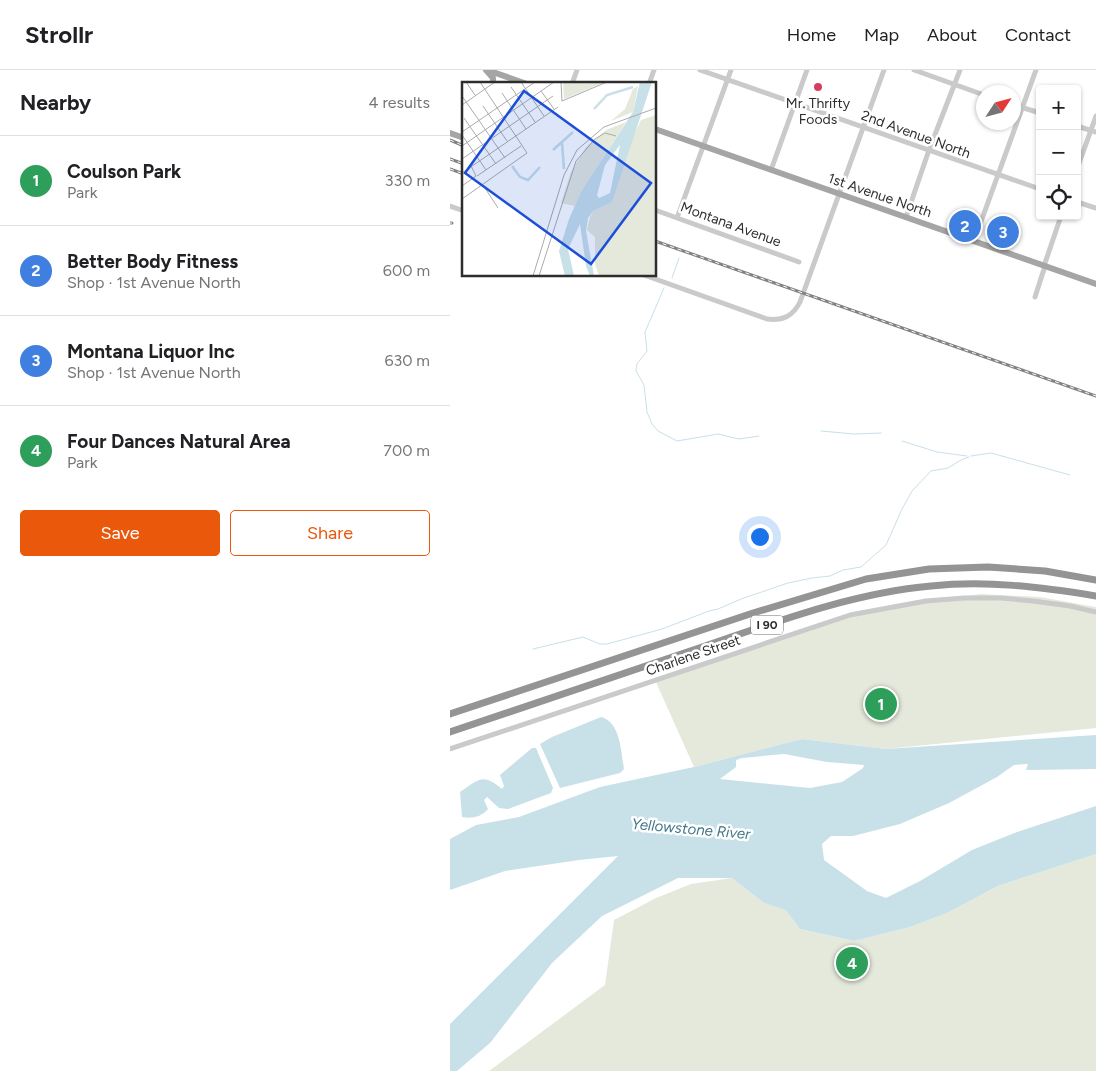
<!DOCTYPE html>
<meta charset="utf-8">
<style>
:root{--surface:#fff;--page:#f2f2f2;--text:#202124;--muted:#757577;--line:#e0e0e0;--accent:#ea580c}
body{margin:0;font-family:Figtree,sans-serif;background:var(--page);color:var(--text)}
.controls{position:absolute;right:15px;top:15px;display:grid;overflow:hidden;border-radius:5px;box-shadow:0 1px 4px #0004}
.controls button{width:45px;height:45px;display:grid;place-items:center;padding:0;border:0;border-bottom:1px solid var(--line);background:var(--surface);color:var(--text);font:25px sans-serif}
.compass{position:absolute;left:526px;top:15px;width:45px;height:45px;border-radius:50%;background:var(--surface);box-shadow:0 1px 4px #0004;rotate:54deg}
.you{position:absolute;left:309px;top:466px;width:18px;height:18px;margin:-12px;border:4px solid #fff;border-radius:50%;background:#1a73e8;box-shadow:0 0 0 8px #1a73e833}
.badge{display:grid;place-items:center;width:32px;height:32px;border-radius:50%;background:var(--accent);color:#fff;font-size:16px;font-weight:700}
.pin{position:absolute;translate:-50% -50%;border:2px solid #fff;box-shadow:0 1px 5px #0006}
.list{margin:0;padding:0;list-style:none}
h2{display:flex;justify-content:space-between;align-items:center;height:65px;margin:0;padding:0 20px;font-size:21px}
h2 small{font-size:16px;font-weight:400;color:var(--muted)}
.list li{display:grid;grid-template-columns:32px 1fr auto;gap:15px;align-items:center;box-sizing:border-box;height:90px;padding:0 20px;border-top:1px solid var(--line)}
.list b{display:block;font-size:19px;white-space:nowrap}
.list p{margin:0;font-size:16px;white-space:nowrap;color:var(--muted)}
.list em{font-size:16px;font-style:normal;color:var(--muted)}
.actions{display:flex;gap:10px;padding:15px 20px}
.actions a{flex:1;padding:11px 0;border:1px solid var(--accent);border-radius:5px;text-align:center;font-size:18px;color:var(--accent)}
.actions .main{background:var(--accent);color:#fff}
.icon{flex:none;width:28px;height:28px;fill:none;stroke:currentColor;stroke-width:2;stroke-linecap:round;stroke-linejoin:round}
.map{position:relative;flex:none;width:646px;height:1001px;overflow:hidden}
header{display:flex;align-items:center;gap:30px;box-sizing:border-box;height:70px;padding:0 25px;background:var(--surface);border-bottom:1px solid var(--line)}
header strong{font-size:24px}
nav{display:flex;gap:28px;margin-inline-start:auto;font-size:18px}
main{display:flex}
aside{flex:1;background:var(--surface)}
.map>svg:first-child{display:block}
</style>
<header>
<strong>Strollr</strong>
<nav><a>Home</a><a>Map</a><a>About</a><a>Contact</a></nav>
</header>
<main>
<aside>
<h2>Nearby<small>4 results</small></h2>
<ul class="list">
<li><span class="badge" style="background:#2e9e5b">1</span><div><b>Coulson Park</b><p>Park</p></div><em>330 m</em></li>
<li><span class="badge" style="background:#3f7fe0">2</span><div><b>Better Body Fitness</b><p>Shop · 1st Avenue North</p></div><em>600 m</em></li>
<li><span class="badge" style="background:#3f7fe0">3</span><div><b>Montana Liquor Inc</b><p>Shop · 1st Avenue North</p></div><em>630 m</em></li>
<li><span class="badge" style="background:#2e9e5b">4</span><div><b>Four Dances Natural Area</b><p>Park</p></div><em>700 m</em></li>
</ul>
<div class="actions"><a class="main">Save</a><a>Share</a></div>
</aside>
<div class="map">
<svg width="646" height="1001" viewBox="0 0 646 1001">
<rect width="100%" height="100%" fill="#fff"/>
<path fill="#e5e9db" d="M530 524 590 527 646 537V658L436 679 352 669 244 697 205 610 400 545Z
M646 784V1001H39L155 915 164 850 206 828 241 814 282 808 314 833 336 839 350 859 404 871 460 857 497 843 548 816Z"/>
<path fill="#c8e0e8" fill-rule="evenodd" d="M151 647C171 652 171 683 174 699L170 703 110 718 90 674 102 667Z
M646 665V699L576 700 578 694 564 695 547 707 499 733 450 754 403 766H381L372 774 374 790 417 821 436 828 470 811 522 780 567 762 646 736V784L548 816 497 843 460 857 404 871 350 859 336 840 314 833 282 808H228L152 846 102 893 40 973 7 1001H0V954L168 786 129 790 55 801 0 820V769L26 755 69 747 150 717 244 697 352 669 436 679ZM334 684 377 692 414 695 413 698 392 712 360 718 270 709 286 697V690L292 688Z
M82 678H86L103 718 101 723 58 739 49 738 37 727 34 730 38 739C31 747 22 749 12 747L10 722C30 709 32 703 52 719L54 716 50 705Z"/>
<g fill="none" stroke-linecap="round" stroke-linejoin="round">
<path stroke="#c8e0e8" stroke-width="1" d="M222 208 229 188
M214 218 195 262 197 281 187 294 186 301 194 315 197 342 202 354 208 361 227 371 268 364 289 369 309 366
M371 361 404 364 431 363
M452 371 487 382 517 386
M521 386 541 383 620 405
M83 579 133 567 150 574H157L212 559 259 541 268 539 291 529 338 513 362 508 380 506 393 500 411 497 436 475 452 439 462 421 481 401 498 398 511 390 519 387"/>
<path stroke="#cacaca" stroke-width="5" d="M250 0 590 119
M464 0 534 25
M122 14 127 0
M199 14 204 0
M564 35 590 43
M627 56 646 62
M627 99 646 46
M321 100 357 0
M627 132 646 138
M0 136 14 141
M205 140 349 192
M456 147 479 80 510 0
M227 148 281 0
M524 171 586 0
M594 196 611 146
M194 205 317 249C333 251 343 246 350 232L434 0
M585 227 595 196
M0 679 400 545 476 531 514 528H551L583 531 620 536 646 542"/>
<path stroke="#a5a5a5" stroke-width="6" d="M36 0 43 8V14
M37 0 77 14
M205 59 646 214
M0 63 14 68"/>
<path stroke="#949494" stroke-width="7" d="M0 644 303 543 416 509 479 499 538 497 595 501 646 510
M0 662C86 633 172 604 258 575 331 550 404 523 481 516 536 510 591 517 646 526"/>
<g stroke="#828282" stroke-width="3">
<path id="rail" d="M0 70 14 76
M0 89 14 94
M0 99 14 104
M0 153H2
M205 171 646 326"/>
</g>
<use href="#rail" stroke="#fff" stroke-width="1" stroke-dasharray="4" stroke-linecap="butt"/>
</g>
<circle fill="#d63c5e" stroke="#fff" stroke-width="2" cx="368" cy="17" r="5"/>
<g text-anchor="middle" stroke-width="5" stroke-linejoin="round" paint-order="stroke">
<rect fill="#fff" stroke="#6c6c6c" stroke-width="1" x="301" y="545.5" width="32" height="19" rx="4"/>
<g font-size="12" font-weight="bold" fill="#2d2d2d">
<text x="317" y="559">I 90</text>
</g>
<g font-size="14" fill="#2d2d2d" stroke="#fff">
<text x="368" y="38">Mr. Thrifty<tspan x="368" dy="16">Foods</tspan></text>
</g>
<g font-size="14" fill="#2d2d2d" stroke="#fff">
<text transform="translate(466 64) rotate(20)" y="5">2nd Avenue North</text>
<text transform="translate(430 125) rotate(19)" y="5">1st Avenue North</text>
<text transform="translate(281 154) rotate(20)" y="5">Montana Avenue</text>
<text transform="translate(243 585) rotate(-19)" y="5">Charlene Street</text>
</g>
<g font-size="15" font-style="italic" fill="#427787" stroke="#fff">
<text transform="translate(241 759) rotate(5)" y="5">Yellowstone River</text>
</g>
</g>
<g transform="translate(12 12)">
<rect width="194" height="194" fill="#fff"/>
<path d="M101 0H143L102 17ZM176 4 171 30 149 39 163 27 171 7ZM194 33V194H137L133 182V155L125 148 128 135 131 129 150 120 168 61 179 38ZM164 40 120 108 113 124 99 121 109 90 124 65 144 48Z" fill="#e5e9db"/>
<path d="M178 0H190L150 120 131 129 126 136 124 149 132 194H128L124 184 118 142 106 167 112 194H103L97 169 107 137 120 108 171 30ZM158 63 148 111 137 116 135 113 143 83Z" fill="#c8e0e8" fill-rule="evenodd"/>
<path fill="none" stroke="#c8e0e8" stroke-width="2.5" d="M132 27 145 13 171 5M100 61 102 87M91 68 111 50M50 84 58 95 66 98 78 85"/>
<path fill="none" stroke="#ababab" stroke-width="1" d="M4 0 13 13M59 0 82 34M99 0 100 19M49 5 73 40M79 9 92 27M40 11 64 47M0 14 43 76M100 19 145 0M0 23 33 0M21 24 45 59M2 36 34 82M0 50 73 0M0 53 24 88M0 64 92 0M0 77 91 14M0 91 96 25M15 94 59 64M21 103 36 126M0 104 14 94 9 84M0 117 65 71 18 0M71 194 102 93 115 68 142 45 194 26M77 194 114 79 133 57 143 51 154 54"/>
<path fill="#1d4ed8" fill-opacity="0.15" stroke="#1d4ed8" stroke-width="2.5" d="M62 9 189 101 129 182 3 91Z"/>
<rect width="194" height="194" fill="none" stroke="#2d2d2d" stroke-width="2.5"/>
</g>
</svg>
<div class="controls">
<button>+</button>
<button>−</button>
<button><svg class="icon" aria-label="locate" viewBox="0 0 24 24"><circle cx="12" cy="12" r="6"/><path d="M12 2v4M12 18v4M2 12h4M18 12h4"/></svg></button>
</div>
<svg class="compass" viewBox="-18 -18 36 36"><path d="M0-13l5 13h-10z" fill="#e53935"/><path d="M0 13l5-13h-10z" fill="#757577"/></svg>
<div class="you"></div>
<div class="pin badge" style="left:431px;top:634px;background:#2e9e5b">1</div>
<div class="pin badge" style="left:515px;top:156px;background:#3f7fe0">2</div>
<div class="pin badge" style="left:553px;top:162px;background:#3f7fe0">3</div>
<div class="pin badge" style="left:402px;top:893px;background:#2e9e5b">4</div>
</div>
</main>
